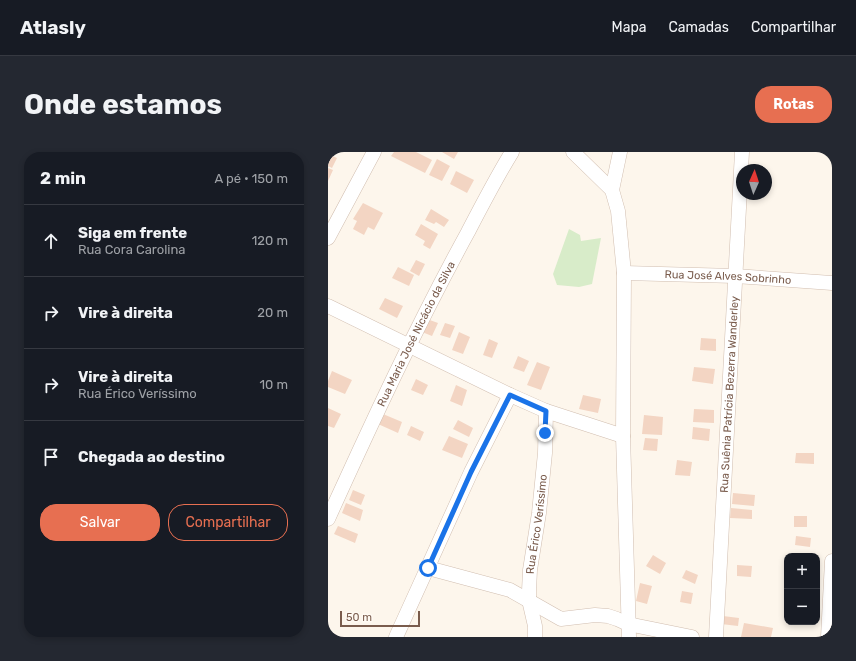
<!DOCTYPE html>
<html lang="pt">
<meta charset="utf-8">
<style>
:root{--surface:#171b24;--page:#242831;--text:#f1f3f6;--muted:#9ea1a6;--line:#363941;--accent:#e76f51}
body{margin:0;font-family:Rubik,sans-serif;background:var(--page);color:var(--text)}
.controls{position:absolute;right:12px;bottom:12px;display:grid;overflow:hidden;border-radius:8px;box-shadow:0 2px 6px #0003}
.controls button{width:36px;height:36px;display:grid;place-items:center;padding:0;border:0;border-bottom:1px solid var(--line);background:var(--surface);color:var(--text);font:20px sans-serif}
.compass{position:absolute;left:408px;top:12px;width:36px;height:36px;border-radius:50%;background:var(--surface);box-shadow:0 2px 6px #0003;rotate:3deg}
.scale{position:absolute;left:12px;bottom:10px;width:80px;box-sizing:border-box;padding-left:4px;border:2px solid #7a5c4d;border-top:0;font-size:11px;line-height:14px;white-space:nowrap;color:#7a5c4d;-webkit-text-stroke:3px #fffaf3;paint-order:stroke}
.stop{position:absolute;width:12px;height:12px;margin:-9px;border:3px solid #1a73e8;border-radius:50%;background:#fff}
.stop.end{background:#1a73e8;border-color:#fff;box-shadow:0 1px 4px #0008}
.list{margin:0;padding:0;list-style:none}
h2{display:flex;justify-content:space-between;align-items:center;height:52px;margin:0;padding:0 16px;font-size:17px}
h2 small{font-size:13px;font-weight:400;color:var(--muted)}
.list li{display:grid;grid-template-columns:26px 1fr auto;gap:12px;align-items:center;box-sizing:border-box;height:72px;padding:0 16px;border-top:1px solid var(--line)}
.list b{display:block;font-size:15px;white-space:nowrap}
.list p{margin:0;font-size:13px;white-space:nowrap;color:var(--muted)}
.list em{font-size:13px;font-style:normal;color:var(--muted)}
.actions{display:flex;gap:8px;padding:12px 16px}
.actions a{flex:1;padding:9px 0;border:1px solid var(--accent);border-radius:16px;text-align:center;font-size:14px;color:var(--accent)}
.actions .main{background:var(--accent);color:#fff}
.icon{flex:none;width:22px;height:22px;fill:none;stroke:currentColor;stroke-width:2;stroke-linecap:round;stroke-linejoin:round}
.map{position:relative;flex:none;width:504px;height:485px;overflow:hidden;border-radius:16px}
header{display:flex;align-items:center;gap:24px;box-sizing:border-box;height:56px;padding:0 20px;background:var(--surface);border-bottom:1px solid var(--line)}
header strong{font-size:19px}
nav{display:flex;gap:22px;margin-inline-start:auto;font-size:14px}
.intro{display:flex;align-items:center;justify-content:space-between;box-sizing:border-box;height:96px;padding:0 24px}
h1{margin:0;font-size:28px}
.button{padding:10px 18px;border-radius:16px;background:var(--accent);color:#fff;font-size:14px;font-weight:700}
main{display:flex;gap:24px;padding:0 24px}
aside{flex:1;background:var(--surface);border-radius:16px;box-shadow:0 2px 6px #0003}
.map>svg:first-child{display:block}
</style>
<header>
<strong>Atlasly</strong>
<nav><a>Mapa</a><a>Camadas</a><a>Compartilhar</a></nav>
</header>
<div class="intro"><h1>Onde estamos</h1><a class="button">Rotas</a></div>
<main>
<aside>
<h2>2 min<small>A pé · 150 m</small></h2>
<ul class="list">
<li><svg class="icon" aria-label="ahead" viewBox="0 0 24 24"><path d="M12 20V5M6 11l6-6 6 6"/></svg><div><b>Siga em frente</b><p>Rua Cora Carolina</p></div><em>120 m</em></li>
<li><svg class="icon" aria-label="right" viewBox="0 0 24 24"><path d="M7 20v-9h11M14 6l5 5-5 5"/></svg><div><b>Vire à direita</b></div><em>20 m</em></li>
<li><svg class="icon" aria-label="right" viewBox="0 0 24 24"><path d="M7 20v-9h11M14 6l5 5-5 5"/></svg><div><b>Vire à direita</b><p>Rua Érico Veríssimo</p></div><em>10 m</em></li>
<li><svg class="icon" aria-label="arrive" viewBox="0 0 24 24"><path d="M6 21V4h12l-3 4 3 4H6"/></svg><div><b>Chegada ao destino</b></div></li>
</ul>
<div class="actions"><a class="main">Salvar</a><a>Compartilhar</a></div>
</aside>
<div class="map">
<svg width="504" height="485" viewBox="0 0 504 485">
<rect width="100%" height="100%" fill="#fdf6ec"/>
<path fill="#d8ecc9" d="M241 77 252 83 253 89 273 86 264 132 251 135 229 133 225 122Z"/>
<path fill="#f3d5c3" d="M66 0H88L104 8 97 21 63 4Z
M114 0H130L126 7Z
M0 2 9 6 4 16 0 14Z
M109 7 122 14 114 29 101 23Z
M0 16 5 18 0 29Z
M128 19 146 28 139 41 122 32Z
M35 51 55 61 46 78 40 75 36 83 25 77 29 69 25 67Z
M103 57 121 68 116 75 108 70 106 72 97 68Z
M93 72 110 82 102 97 95 93 97 89 87 83Z
M88 108 97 112 91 124 82 119Z
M70 115 86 123 81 134 64 126Z
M57 146 75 154 69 166 51 157Z
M99 167 110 171 104 184 94 180Z
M117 171 127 174 122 186 112 183Z
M131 180 142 185 135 202 124 198Z
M373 186 388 187V199L372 198Z
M161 187 170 191 164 206 155 203Z
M190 204 201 209 196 220 185 216Z
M209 210 222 215 213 238 199 233Z
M366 215 387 217 385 232 364 229Z
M4 219 24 228 17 242 0 235V229Z
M88 227 100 233 95 243 83 238Z
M128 233 139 238 134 254 122 249Z
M255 243 273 247 270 261 251 257Z
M0 256 13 262 6 276 0 274Z
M366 257 386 258V271L365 270Z
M55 262 74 270 70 281 50 272Z
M316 263 335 265 334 283 314 282Z
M130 268 145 276 141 285 125 277Z
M83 274 96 280 92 289 79 283Z
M365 275 382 277 381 289 364 287Z
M121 284 140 292 134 306 114 298Z
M317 286 330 287 329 299 315 298Z
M468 301H486V312L467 311Z
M349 308 364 310 362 324 347 323Z
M25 338 37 343 33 353 21 348Z
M405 341 427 343 426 354 404 352Z
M18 351 35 358 32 369 14 361Z
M403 356 424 358V367L402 366Z
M466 364H479V375H466Z
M10 374 30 382 27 391 6 382Z
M468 384 483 386 482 395 467 393Z
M325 403 338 411 332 422 318 414Z
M409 413 424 414 423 425 409 424Z
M358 418 370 423 367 432 354 426Z
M312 431 324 434 319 452 308 449Z
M354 439 365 441 363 452 352 450Z
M395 464 411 466 410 474 393 472Z
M416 471 445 476 443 485H413Z"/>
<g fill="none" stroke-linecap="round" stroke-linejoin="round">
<g stroke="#d1beb0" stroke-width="15">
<g id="minor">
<path d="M245 0 284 38 290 59 296 121 295 284 301 485"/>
<path d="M284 38 292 0"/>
<path d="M0 86 46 0"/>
<path id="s1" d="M296 121 407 124 504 131"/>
<path d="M0 154 182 243 218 259 295 284"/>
<path id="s2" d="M0 367C44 270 89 173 140 80 154 53 168 26 184 0"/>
<path d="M100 416 182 438 233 467 267 463 280 464 289 467 300 472 364 485"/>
<path d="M68 485 143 320 182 243"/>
<path id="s3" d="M207 485V474L201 448V439L202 418 211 361 217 301 218 259"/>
<path id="s4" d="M388 485 414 0"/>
<path d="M500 485 504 409"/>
</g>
</g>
<use href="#minor" stroke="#fff" stroke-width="14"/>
</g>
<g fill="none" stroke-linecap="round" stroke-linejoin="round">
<path stroke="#1a73e8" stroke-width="5" d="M100 416 143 320 182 243 218 259 217 281"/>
</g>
<g text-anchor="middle" stroke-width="3" stroke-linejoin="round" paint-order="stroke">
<g font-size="11" fill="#7a5c4d" stroke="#fffaf3">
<text dy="4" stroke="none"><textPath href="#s1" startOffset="104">Rua José Alves Sobrinho</textPath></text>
<text dy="4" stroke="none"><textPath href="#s2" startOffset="205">Rua Maria José Nicácio da Silva</textPath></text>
<text dy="4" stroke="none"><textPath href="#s4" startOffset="243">Rua Suênia Patrícia Bezerra Wanderley</textPath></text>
<text dy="4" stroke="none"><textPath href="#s3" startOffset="114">Rua Érico Veríssimo</textPath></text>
</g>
</g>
</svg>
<div class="controls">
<button>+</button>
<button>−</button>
</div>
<svg class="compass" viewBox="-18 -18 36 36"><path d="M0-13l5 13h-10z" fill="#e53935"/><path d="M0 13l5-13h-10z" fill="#9ea1a6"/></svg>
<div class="scale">50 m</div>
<div class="stop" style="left:100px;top:416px"></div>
<div class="stop end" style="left:217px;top:281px"></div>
</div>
</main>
